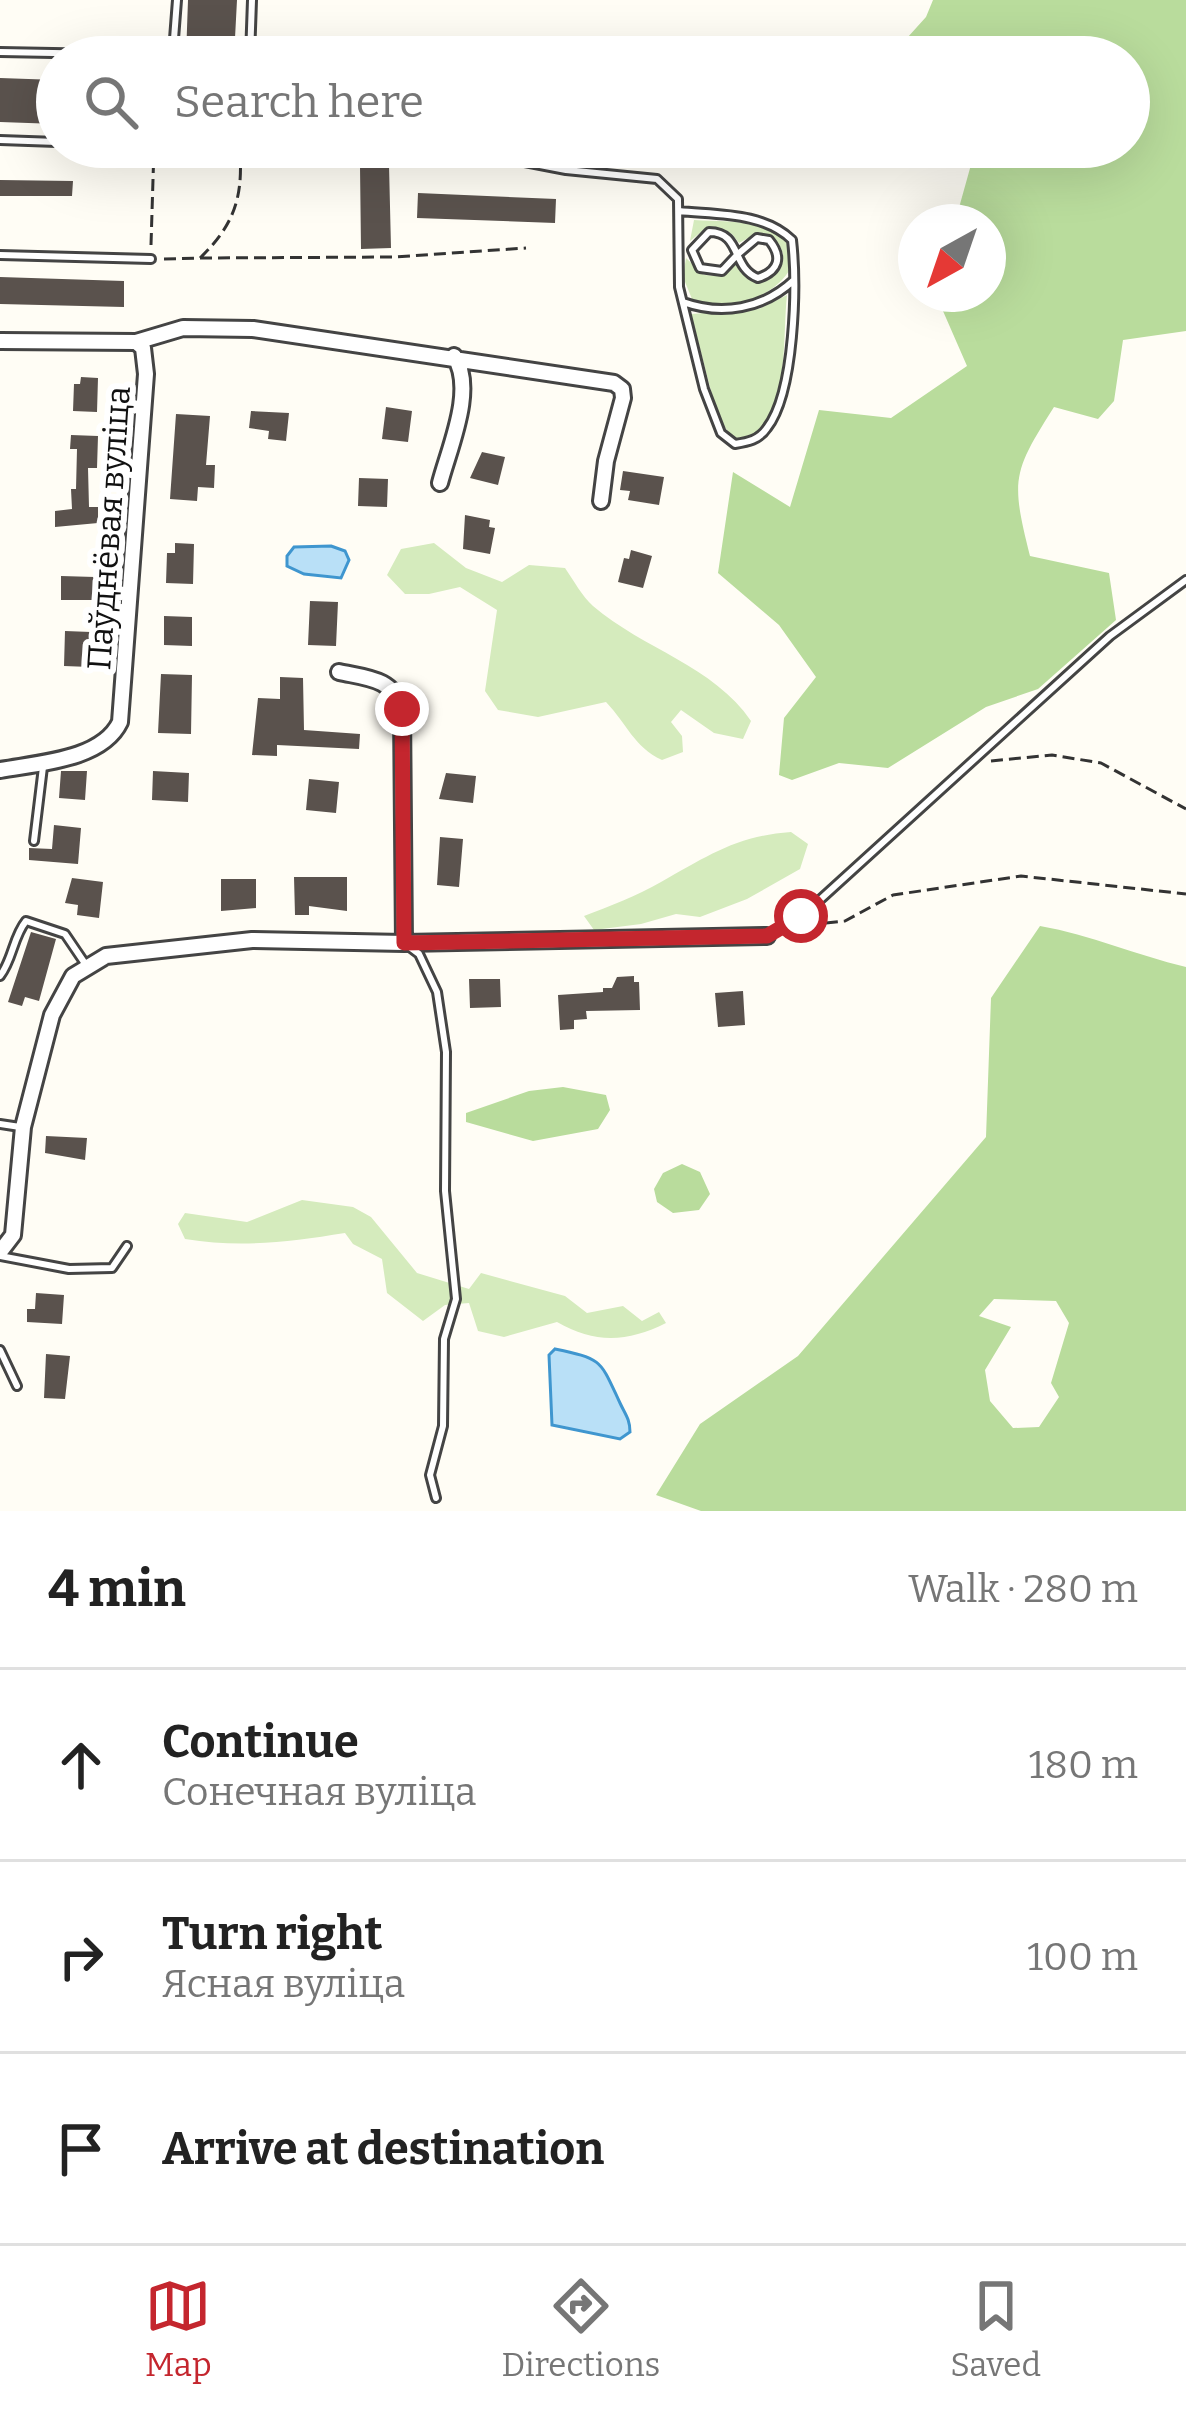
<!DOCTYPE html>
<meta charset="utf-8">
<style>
:root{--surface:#fff;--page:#f6f6f6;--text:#222;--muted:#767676;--line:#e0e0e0;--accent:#c4262e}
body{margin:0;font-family:Bitter,serif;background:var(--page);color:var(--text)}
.compass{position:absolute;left:898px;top:204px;width:108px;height:108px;border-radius:50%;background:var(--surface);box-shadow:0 12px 48px #0002;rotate:220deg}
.stop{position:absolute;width:36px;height:36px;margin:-27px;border:9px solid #c4262e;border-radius:50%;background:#fff}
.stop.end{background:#c4262e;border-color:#fff;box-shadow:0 3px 12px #0008}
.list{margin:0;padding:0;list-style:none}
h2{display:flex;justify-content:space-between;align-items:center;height:156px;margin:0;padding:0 48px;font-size:51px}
h2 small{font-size:39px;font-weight:400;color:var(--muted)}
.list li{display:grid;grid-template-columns:78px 1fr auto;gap:36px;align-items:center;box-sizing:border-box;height:192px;padding:0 48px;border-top:3px solid var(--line)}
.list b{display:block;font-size:45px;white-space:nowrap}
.list p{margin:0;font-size:39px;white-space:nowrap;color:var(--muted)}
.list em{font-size:39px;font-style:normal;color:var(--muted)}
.icon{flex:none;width:66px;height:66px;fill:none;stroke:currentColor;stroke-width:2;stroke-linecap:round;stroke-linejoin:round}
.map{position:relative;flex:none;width:1186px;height:1511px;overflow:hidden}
.search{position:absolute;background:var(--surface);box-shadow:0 12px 48px #0002;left:36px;right:36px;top:36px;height:132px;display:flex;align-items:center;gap:30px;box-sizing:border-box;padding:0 42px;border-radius:66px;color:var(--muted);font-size:45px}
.sheet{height:732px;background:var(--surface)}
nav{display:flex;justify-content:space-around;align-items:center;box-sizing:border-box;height:168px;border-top:3px solid var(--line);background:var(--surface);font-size:33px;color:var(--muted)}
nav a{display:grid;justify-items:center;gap:6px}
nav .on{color:var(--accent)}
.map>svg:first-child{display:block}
</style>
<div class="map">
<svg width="1186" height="1511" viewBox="0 0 1186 1511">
<rect width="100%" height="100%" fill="#fffdf5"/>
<path fill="#d5ebbd" d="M694 220C719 222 755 219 777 234 827 266 745 324 692 299L683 277 686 258 704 275 720 276 736 263 753 282 774 276 783 254 779 244 759 232 739 243 732 234 706 228 690 241Z
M787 295C782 339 791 419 743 440L733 438 718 418 691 314 759 309Z
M434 543 466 568 502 582 529 565 565 568C574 581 582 596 593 606 643 649 714 666 751 721L743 739 714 733 681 710 671 722 682 736 683 752 662 760C634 747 627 724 606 702L538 717 498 710 485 691 497 610 460 587 429 594H405L387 575 401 549Z
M791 832 808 844 800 869 747 899 700 917 676 914 641 924 594 930 584 916C610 906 637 896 661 882 708 856 736 836 791 832Z
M302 1200 353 1207 371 1217 417 1273 469 1289 481 1273 565 1296 587 1313 623 1306 642 1321 659 1312 666 1323C628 1342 595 1344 557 1322L504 1337 478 1331 469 1303 445 1305 423 1321 387 1293 382 1259 353 1244 345 1233C289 1242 241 1248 185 1239L178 1224 185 1213 247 1222Z"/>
<path fill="#b9dc9c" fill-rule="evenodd" d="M933 0H1186V331L1123 340 1114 401 1098 419 1054 407C1012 473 1011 480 1030 556L1109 573 1116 620 1038 689 986 707 888 768 839 763 792 780 779 775 784 718 816 677 779 625 718 573 733 472 790 507 819 410 891 418 967 366 936 295 988 294V222H955L974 154 969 147H1129V57H905L898 48 926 17Z
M1040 926C1091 935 1136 955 1186 967V1511H701L656 1495 700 1424 798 1356 986 1137 991 998ZM994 1299 1056 1301 1069 1323 1051 1383 1059 1397 1039 1427 1013 1428 990 1401 985 1370 1011 1327 979 1316Z
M563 1087 606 1095 610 1110 598 1129 533 1141 466 1122V1113L529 1091Z
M682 1164 700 1172 710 1194 699 1210 673 1213 657 1202 654 1189 663 1173Z"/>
<path fill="#b9e0f7" stroke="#3f96cf" stroke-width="3" d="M331 546 345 551 349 560 341 578 304 574 287 566V556L294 547Z
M555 1349C603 1359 600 1360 620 1403 625 1414 630 1419 630 1432L620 1439 552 1425 549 1355Z"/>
<path fill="#5a524d" d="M188 0H237L234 57H186Z
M0 78 57 80V124L0 122Z
M389 165 391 248 361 249 360 166Z
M0 180 73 181 72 196H0Z
M418 193 556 199 555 223 417 218Z
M0 277 124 281V307L0 304Z
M81 377 98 378 97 412 73 411 74 384H80Z
M386 407 412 411 408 442 382 439Z
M251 411 289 413 286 441 268 439 269 431 249 428Z
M176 414 210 416 206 465H215L214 488 198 487 197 501 170 499Z
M71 435 98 436 97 468H88L89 507H98V523L55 527V511L72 509 71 489H76L77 449H70Z
M482 452 505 457 498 485 470 478Z
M623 471 664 477 659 505 628 500 630 491 620 490Z
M359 478 388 479 387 507 358 506Z
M465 515 490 520 489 527 495 528 490 554 463 549Z
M175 543 194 544 193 584 166 583 167 553H175Z
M631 550 652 556 643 588 618 582 624 558 629 559Z
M61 576 95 577 94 600H61Z
M310 601 338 602 336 646 308 645Z
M164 616 192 617V646L164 645Z
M65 631 91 632 90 667 64 666Z
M161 674 192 675 191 734 158 733Z
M280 677 303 678 304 730 360 734 359 749 277 745V756L252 755 258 698 280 699Z
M61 771H87L85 800 59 798Z
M153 771 189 773 188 802 152 800Z
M446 773 476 776 473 803 439 799Z
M309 779 339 782 336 813 306 810Z
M54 825 81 828 78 864 29 860V848L52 849Z
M440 837 463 839 459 887 437 885Z
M294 877H347V911L309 906V915H295Z
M72 878 103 882 99 918 77 915 78 905 65 903Z
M221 879H256V908L221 911Z
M31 932 56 939 39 1001 25 997 22 1006 8 1002Z
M634 976V982H639L640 1010 586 1011 587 1019 574 1020V1029L560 1030 558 995 603 992V988H612L617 977Z
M469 979H500L501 1007 470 1008Z
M743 991 745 1025 718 1027 715 993Z
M46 1136 87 1138 85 1160 45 1153Z
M36 1293 64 1295 62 1324 27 1322V1309H35Z
M46 1354 70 1356 65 1399 44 1398Z"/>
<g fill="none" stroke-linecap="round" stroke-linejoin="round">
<g stroke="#444" stroke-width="12">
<path id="lane" d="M0 52 159 55 174 39 177 0
M250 57 252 0
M0 140 57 142
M199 147H235
M446 147 566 170 578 160 582 147
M566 170 657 179 678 199 679 287 704 389 721 433 735 444C748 442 759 440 767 428 795 392 797 285 792 240 763 212 717 215 679 211
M738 254 757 238 769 240C783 257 779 271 758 278 731 268 742 232 709 232L692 250 700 268 722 271 738 254
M0 255 151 259
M683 302C722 316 763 309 794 280
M34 841 43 767
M769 935 801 917 1110 636 1186 580
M407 945 419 954 437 992 446 1052 445 1191 456 1299 444 1339 443 1426 430 1475 436 1498
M0 976C13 959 13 937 26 921L65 934 86 965
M0 1124 20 1127
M0 1256 69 1269 112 1268 127 1246
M0 1350 17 1386"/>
</g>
<g stroke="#444" stroke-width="20">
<path id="street" d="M0 341 136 342 143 348 146 374 120 722C102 760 38 763 0 770
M136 342 183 328 253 329 614 383 622 389 623 398 606 461 601 501
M440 483C449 448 476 389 454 356
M339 672C367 678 393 678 402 709L404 943
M0 1252 13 1235 23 1127 52 1015 73 976 106 956 252 940 404 943 767 936"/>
</g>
<path stroke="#333" stroke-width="3" stroke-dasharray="12 6" stroke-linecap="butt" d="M151 245 154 147
M200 258 394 257 526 248
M164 259 200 258C232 227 243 200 240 155
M991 761 1052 755 1101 763 1186 809
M808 925 845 921 893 895 1021 876 1186 894"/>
<use href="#lane" stroke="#fff" stroke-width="6"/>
<use href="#street" stroke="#fff" stroke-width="14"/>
</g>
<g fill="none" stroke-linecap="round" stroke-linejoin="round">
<path stroke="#c4262e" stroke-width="15" d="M402 709 404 943 767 936 801 916"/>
</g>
<g text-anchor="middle" stroke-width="12" stroke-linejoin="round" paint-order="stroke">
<g font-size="33" fill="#111" stroke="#fff">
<text transform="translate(108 528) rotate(-86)" y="12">Паўднёвая вуліца</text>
</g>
</g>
</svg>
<svg class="compass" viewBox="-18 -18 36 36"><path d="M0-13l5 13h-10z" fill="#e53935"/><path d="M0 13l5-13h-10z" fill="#767676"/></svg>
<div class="stop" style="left:801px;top:916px"></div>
<div class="stop end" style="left:402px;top:709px"></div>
<div class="search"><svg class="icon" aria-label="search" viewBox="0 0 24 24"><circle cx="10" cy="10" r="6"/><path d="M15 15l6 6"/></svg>Search here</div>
</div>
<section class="sheet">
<h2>4 min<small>Walk · 280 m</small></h2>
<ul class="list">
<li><svg class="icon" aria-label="ahead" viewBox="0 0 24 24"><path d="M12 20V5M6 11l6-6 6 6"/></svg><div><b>Continue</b><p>Сонечная вуліца</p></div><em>180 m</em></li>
<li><svg class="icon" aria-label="right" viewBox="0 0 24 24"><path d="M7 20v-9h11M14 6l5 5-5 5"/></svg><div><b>Turn right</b><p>Ясная вуліца</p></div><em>100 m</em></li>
<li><svg class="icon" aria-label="arrive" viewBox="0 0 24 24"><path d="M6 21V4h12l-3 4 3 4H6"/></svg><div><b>Arrive at destination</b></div></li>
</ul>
</section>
<nav>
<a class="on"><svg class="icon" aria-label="map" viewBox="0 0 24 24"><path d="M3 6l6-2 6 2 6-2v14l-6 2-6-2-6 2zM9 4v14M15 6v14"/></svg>Map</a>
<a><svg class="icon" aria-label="directions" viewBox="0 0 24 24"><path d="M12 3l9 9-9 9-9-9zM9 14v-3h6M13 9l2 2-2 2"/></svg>Directions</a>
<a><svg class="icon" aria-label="saved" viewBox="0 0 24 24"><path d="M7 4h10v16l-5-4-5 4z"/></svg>Saved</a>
</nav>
